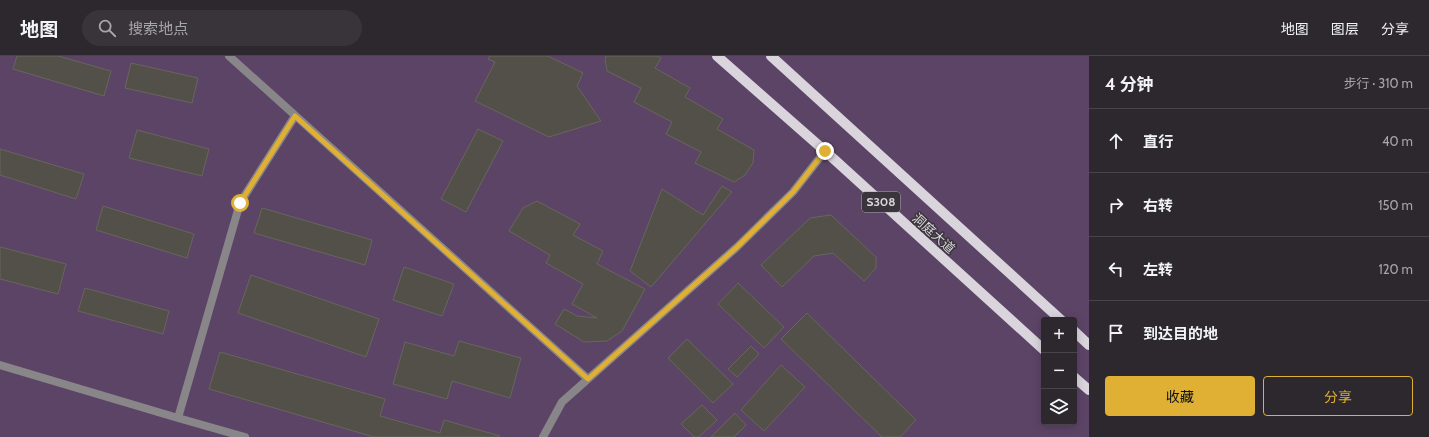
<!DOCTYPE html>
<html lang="zh">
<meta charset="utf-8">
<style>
:root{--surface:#2c282d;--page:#383439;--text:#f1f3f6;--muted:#a6a6aa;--line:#484449;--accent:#dfb034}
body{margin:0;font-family:Cabin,"Noto Sans SC",sans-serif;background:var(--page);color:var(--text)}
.controls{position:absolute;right:12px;bottom:12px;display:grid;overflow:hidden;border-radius:4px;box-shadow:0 2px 10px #0003}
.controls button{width:36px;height:36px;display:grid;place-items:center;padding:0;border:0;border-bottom:1px solid var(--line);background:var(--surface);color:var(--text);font:20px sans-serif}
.stop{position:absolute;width:12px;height:12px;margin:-9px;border:3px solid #dfb034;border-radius:50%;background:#fff}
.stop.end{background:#dfb034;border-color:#fff;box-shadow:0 1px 4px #0008}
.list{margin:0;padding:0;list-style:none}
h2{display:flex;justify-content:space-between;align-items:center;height:52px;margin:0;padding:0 16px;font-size:17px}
h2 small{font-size:13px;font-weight:400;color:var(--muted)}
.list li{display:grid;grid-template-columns:26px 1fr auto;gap:12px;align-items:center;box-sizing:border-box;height:64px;padding:0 16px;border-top:1px solid var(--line)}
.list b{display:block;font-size:15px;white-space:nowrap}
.list em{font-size:13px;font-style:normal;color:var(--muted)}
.actions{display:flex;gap:8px;padding:12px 16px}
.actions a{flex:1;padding:9px 0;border:1px solid var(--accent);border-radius:4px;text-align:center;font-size:14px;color:var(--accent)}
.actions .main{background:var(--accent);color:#111}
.icon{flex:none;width:22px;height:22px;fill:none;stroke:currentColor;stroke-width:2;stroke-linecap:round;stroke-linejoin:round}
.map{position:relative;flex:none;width:1089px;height:381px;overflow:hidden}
header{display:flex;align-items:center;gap:24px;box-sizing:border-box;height:56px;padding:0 20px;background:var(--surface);border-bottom:1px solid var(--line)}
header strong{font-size:19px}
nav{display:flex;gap:22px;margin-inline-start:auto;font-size:14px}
.search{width:280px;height:36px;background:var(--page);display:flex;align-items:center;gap:10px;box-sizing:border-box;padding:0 14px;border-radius:22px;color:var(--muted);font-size:15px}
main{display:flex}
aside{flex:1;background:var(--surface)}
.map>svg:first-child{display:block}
</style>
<header>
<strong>地图</strong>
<div class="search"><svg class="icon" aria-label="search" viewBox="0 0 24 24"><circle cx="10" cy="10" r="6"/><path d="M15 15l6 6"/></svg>搜索地点</div>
<nav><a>地图</a><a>图层</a><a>分享</a></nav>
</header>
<main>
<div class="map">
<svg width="1089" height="381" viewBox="0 0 1089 381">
<rect width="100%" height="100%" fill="#3a353c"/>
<path fill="#5c4467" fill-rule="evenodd" d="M0 0H1089V381H0ZM1044 264H1074V366H1044Z"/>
<path fill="#535049" stroke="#68655d" d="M17 0H58L111 15 104 40 13 13Z
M490 0H548L583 17 577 30 601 65 549 81 475 45 495 6 488 3Z
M606 0H658L661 2 655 12 690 32 685 41 723 63 717 73 754 94 753 107 745 119 734 126 695 107 701 96 666 78 672 66 634 46 641 32 607 15 605 3Z
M131 7 198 22 192 47 125 32Z
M478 73 503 85 466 156 441 143Z
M137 74 209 93 202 120 129 102Z
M0 93 84 118 76 143 0 119Z
M722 130 732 136 651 231 630 215 662 133 703 159Z
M537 145 580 168 573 179 603 195 597 208 645 233 622 275 607 285 584 286 555 268 564 253 577 260 597 262 572 248 583 228 546 207 550 199 509 175 523 152Z
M103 150 194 178 187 202 96 174Z
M262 152 372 184 365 209 254 177Z
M831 159 876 201V212L864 225 833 197 814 200 782 231 761 209 810 162Z
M0 191 66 208 58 238 0 223Z
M404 211 454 228 442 260 393 244Z
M251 219 379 263 366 301 238 257Z
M738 227 784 271 764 292 718 248Z
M85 232 169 255 163 278 78 255Z
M807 257 916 364 900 381H882L781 283Z
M687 283 733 328 713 347 668 302Z
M459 285 521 302 510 342 452 325 447 343 393 328 405 286 454 300Z
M751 290 759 298 737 321 728 313Z
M220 296 385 343 380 360 440 377 444 364 500 380 499 381H374L209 333Z
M781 309 805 331 764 375 741 354Z
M702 349 717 364 699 381H694L681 368Z
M735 357 746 369 734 381H711Z"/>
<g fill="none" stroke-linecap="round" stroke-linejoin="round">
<path stroke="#89868a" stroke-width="8" d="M229 0 588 323
M0 309 178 362
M245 381 178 362 240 147 295 60
M543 381 562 346 737 191 793 136 825 95"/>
<path stroke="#dad5dc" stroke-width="10" d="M717 0 825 95 1044 294
M771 0 1061 264
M1074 275 1089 289
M1074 321 1089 334"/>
</g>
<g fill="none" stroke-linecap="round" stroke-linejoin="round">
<path stroke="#dfb034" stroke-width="5" d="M240 147 295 60 588 323 737 191 793 136 825 95"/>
</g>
<g text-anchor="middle" stroke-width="3" stroke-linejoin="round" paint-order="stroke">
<rect fill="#3a353c" stroke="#aaa6ab" stroke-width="1" x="862" y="136" width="38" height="20" rx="3"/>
<g font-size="12" font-weight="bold" fill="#dad7db">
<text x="881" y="150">S308</text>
</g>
<g font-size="13" fill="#dad7db" stroke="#3a353c">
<text transform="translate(934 177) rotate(42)" y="5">洞庭大道</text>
</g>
</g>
</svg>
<div class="controls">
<button>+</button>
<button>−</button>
<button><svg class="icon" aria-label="layers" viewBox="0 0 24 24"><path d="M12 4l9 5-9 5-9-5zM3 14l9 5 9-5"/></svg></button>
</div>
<div class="stop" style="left:240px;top:147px"></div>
<div class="stop end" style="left:825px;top:95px"></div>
</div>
<aside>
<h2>4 分钟<small>步行 · 310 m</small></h2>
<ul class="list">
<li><svg class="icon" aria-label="ahead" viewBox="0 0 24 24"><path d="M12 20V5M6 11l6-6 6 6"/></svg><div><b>直行</b></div><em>40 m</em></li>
<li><svg class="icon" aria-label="right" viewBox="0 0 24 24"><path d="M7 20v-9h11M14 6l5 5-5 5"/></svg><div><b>右转</b></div><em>150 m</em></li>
<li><svg class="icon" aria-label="left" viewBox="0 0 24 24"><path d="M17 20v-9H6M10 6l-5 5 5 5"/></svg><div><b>左转</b></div><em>120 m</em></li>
<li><svg class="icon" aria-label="arrive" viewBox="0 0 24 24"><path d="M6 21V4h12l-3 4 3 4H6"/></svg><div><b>到达目的地</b></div></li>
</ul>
<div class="actions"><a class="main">收藏</a><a>分享</a></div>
</aside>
</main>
